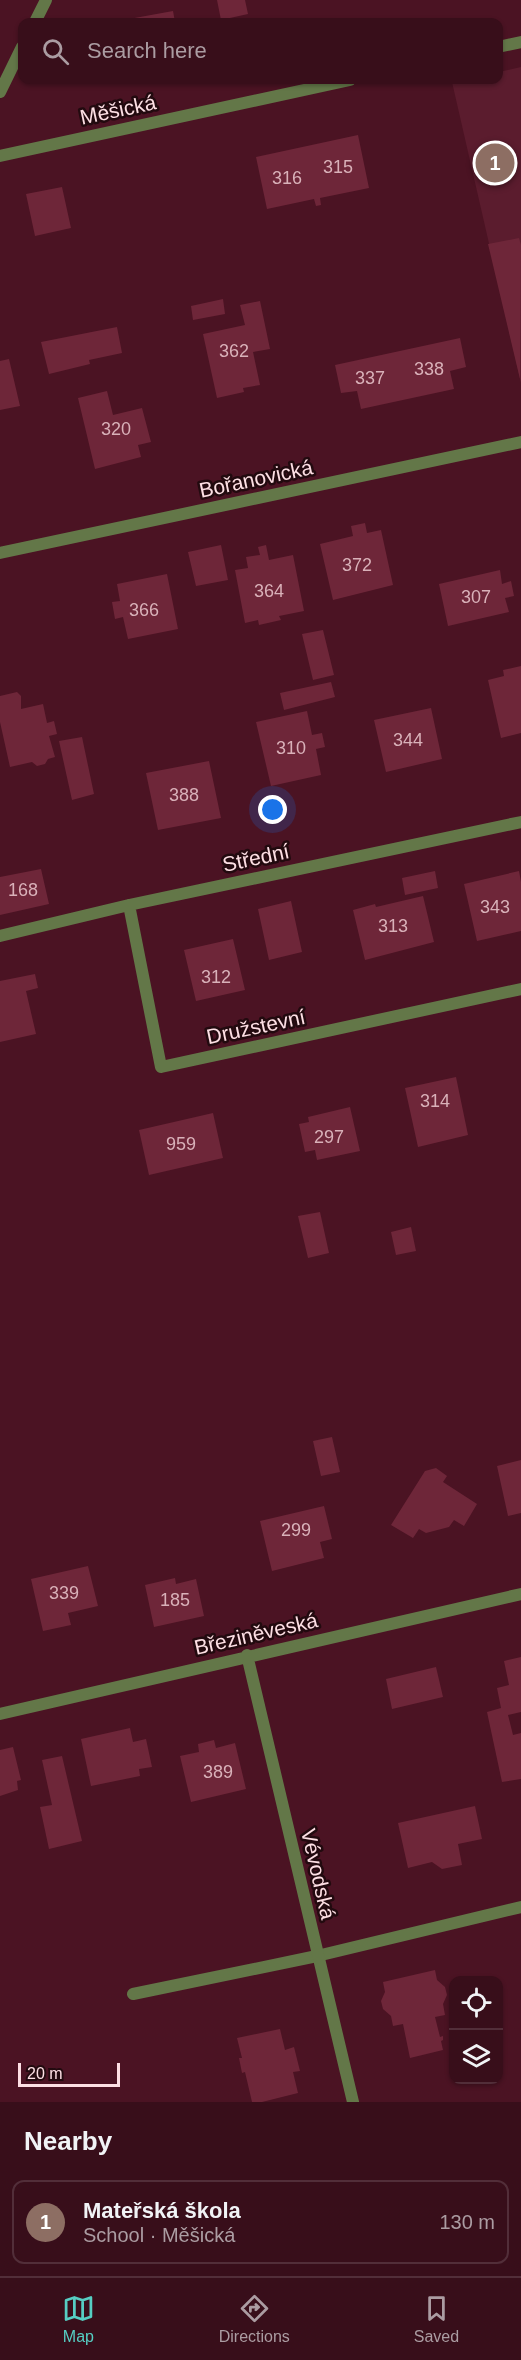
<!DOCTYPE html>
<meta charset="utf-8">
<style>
:root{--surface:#380e1a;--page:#431c27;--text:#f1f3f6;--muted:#ab9ca2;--line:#522e39;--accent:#56cec3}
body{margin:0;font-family:Helvetica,sans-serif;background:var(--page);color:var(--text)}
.controls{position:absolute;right:18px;bottom:18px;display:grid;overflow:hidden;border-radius:12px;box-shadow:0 2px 4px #0004}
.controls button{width:54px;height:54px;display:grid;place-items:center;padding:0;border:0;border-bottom:2px solid var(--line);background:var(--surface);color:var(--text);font:30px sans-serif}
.scale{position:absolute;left:18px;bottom:15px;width:102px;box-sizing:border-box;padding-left:6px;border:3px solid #fddfe4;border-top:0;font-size:16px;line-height:21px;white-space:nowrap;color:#fddfe4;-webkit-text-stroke:4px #220a0f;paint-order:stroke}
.you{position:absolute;left:273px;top:810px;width:21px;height:21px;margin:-15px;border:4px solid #fff;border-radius:50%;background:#1a73e8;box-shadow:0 0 0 9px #1a73e833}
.badge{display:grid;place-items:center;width:39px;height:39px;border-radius:50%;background:var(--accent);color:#fff;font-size:20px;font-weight:700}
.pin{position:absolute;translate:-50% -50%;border:3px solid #fff;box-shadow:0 2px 6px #0006}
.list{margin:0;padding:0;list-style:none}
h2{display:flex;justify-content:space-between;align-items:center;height:78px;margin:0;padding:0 24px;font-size:26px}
h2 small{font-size:20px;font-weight:400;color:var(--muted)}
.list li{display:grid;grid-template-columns:39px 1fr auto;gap:18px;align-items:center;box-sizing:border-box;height:84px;margin:0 12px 12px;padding:0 12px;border:2px solid var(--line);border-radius:12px}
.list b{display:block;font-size:22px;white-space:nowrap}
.list p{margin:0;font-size:20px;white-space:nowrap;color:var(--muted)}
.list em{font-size:20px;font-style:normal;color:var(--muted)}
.icon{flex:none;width:33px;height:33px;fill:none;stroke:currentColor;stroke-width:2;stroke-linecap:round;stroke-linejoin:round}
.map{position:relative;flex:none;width:521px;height:2102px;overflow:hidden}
.search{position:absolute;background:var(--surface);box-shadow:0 2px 4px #0004;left:18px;right:18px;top:18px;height:66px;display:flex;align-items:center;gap:15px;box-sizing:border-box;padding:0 21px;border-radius:12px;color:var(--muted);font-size:22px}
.sheet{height:174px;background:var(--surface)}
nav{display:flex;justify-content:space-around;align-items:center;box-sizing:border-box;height:84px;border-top:2px solid var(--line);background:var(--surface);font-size:16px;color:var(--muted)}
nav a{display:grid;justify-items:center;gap:3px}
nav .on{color:var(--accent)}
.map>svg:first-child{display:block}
</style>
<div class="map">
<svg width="521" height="2102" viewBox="0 0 521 2102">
<rect width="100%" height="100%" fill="#4b1323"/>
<path fill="#5b1c2e" d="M521 67V383L452 82 465 80H498L499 72Z"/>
<path fill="#6e2639" d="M217 0H245L248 14 221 20Z
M173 11 175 22H118V21Z
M358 135 369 188 320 198 321 205 316 206 314 199 267 209 256 157Z
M62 187 71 228 35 236 26 194Z
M519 238 521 245 520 379 488 244Z
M223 299 225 314 193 320 191 306Z
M260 301 270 349 253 352 260 385 243 388 244 392 217 398 203 334 245 325 240 305Z
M117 327 122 353 89 360 90 364 49 374 41 342Z
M460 338 466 367 450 371 454 389 361 409 357 391 341 393 335 365Z
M9 359 20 406 0 410V361Z
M107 391 113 415 142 408 151 442 138 445 141 457 95 469 78 398Z
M365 523 367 533 381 530 393 585 333 600 320 544 353 536 351 526Z
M221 545 228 580 196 586 188 552Z
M266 545 269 560 293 555 304 611 279 616 281 620 259 625 258 620 245 623 235 570 248 568 246 557 260 555 258 547Z
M500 570 502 584 511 581 514 596 505 598 509 612 448 626 439 584Z
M167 574 178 629 128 639 123 617 115 619 112 602 120 601 117 584Z
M323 630 334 675 313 680 302 634Z
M521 666V733L501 738 488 680 504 676 503 670Z
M331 682 335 697 284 710 280 693Z
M17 692 21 696V709L43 704 47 723 54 721 57 734 49 736 55 757 48 759 45 764 37 766 32 762 10 767 0 722V696Z
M431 708 442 759 386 772 374 720Z
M307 711 312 735 322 733 325 747 316 749 321 775 271 786 256 722Z
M82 737 94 794 72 800 59 741Z
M209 761 221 818 158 830 146 773Z
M41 869 49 904 0 915V877Z
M435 871 438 888 405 895 402 878Z
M519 871 521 882V931L477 941 464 884Z
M423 896 434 942 365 960 353 910 375 904 376 907Z
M291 901 302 952 269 960 258 909Z
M233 939 245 990 196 1001 184 950Z
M35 974 38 988 26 991 36 1034 0 1042V981Z
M456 1077 468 1135 418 1147 405 1088Z
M350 1107 360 1151 317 1160 315 1150 305 1152 299 1124 309 1122 308 1117Z
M213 1113 223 1158 149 1175 139 1130Z
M320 1212 329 1253 308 1258 298 1216Z
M411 1227 416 1251 396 1255 391 1232Z
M332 1437 340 1472 321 1476 313 1441Z
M521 1460V1513L508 1516 497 1466Z
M436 1468 447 1476 443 1482 477 1504 464 1526 454 1520 449 1527 426 1533 419 1529 413 1538 391 1525 425 1471Z
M324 1506 332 1539 320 1542 324 1558 272 1571 260 1521Z
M88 1566 98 1606 68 1613 71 1625 43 1631 31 1579Z
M175 1578 176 1584 196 1579 204 1616 154 1627 145 1585Z
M521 1657V1712L508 1715 513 1735 521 1733V1779L502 1782 487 1712 501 1708 497 1688 509 1685 504 1661Z
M436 1667 443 1697 392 1709 386 1679Z
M130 1728 133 1742 146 1739 152 1767 139 1769 140 1776 91 1786 81 1739Z
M214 1740 216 1748 235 1743 246 1789 191 1802 180 1756 199 1752 198 1744Z
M13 1747 21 1780 17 1781 18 1790 0 1796V1750Z
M62 1756 82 1841 49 1849 40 1807 52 1805 42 1760Z
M475 1806 482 1839 458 1844 462 1865 442 1869 432 1862 408 1868 398 1823Z
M435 1970 437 1980 445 1987 447 1995 443 2004 445 2015 435 2017 440 2037 443 2036V2040L441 2041 443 2050 410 2058 403 2024 393 2026 391 2016 383 2009 381 2001 385 1992 383 1982Z
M280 2029 285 2050 294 2047 300 2071 293 2072 298 2093 262 2102H252L245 2072 242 2073 239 2058H242L237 2038Z"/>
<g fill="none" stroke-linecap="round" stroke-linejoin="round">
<path stroke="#637748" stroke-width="12" d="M133 1994 317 1956 521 1907"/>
<path stroke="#637748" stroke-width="12" d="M35 22 46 0
M498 47 521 42
M0 92 22 47
M0 156 350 80
M0 553 521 442
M129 905 161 1067 521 989
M0 936 129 905 521 822
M247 1655 353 2102
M0 1714 521 1594"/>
</g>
<g text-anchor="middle" stroke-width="5" stroke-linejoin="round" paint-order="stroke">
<g font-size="18" fill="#d9b1b9">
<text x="338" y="173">315</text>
<text x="287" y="184">316</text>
<text x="234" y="357">362</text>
<text x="429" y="375">338</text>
<text x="370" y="384">337</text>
<text x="116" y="435">320</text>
<text x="357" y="571">372</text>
<text x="269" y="597">364</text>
<text x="476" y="603">307</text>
<text x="144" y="616">366</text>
<text x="408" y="746">344</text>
<text x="291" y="754">310</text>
<text x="184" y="801">388</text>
<text x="23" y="896">168</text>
<text x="495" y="913">343</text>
<text x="393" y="932">313</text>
<text x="216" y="983">312</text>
<text x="435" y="1107">314</text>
<text x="329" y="1143">297</text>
<text x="181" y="1150">959</text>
<text x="296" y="1536">299</text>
<text x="64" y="1599">339</text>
<text x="175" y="1606">185</text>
<text x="218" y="1778">389</text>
</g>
<g font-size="21" fill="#fddfe4" stroke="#220a0f">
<text transform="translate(118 110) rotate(-12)" y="7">Měšická</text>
<text transform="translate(256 479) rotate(-12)" y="7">Bořanovická</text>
<text transform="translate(256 858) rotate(-12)" y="7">Střední</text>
<text transform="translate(256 1027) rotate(-12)" y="7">Družstevní</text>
<text transform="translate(256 1634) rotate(-13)" y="7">Březiněveská</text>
<text transform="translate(318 1874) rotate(77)" y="7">Vévodská</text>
</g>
</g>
</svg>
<div class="controls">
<button><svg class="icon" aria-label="locate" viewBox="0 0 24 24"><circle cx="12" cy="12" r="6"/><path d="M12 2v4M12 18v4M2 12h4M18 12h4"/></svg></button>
<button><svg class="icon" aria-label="layers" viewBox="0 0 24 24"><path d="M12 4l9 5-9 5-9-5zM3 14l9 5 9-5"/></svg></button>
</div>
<div class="scale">20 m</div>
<div class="you"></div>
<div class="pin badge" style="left:495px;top:163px;background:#8d6e63">1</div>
<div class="search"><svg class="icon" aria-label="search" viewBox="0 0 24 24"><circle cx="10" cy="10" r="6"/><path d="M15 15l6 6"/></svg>Search here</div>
</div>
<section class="sheet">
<h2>Nearby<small></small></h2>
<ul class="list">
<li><span class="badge" style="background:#8d6e63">1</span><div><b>Mateřská škola</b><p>School · Měšická</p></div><em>130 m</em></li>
</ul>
</section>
<nav>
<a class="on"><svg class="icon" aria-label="map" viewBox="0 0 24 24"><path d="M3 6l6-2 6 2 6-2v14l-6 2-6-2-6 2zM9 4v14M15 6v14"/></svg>Map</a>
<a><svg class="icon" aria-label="directions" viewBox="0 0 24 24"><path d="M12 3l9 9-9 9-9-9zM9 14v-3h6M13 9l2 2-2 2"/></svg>Directions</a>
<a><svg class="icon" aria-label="saved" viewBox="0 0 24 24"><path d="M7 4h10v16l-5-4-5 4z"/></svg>Saved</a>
</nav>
